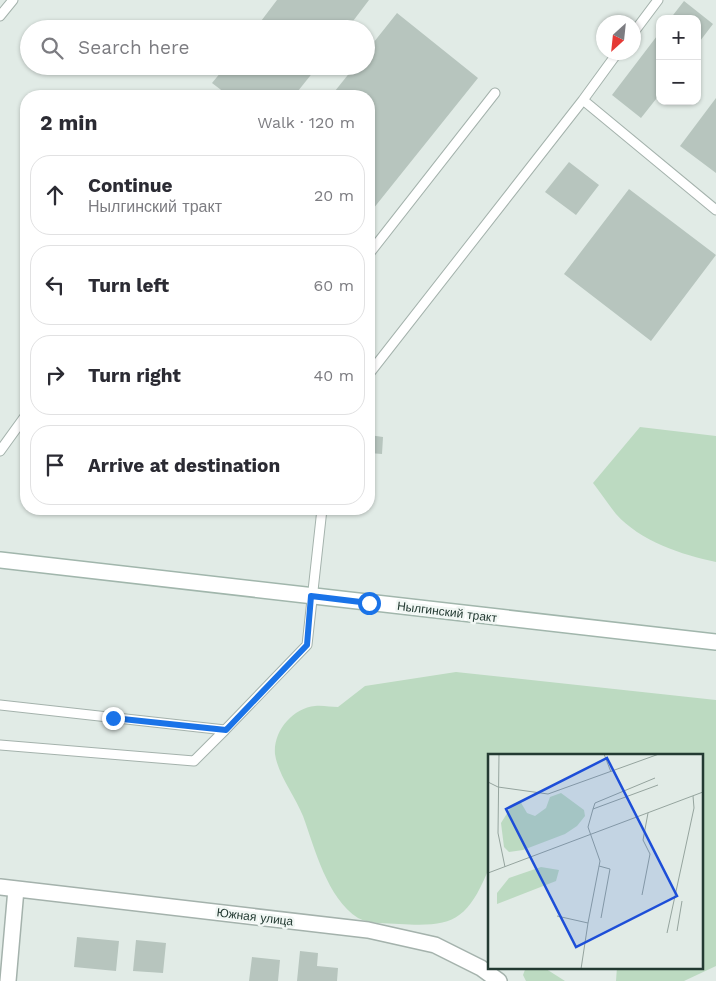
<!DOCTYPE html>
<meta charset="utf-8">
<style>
:root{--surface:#fff;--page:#f2f2f3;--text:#2b2b33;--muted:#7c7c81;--line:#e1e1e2}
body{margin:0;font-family:"Work Sans",sans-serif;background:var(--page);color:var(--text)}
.controls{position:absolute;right:15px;top:15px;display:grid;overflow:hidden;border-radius:10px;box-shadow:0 1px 4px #0004}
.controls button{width:45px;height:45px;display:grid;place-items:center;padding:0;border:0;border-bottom:1px solid var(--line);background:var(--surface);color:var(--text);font:25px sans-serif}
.compass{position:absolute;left:596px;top:15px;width:45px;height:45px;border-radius:50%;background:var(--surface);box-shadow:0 1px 4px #0004;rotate:207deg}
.stop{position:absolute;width:15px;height:15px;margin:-11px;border:4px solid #1a73e8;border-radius:50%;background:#fff}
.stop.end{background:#1a73e8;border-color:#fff;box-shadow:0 1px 5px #0008}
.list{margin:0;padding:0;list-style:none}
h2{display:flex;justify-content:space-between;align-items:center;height:65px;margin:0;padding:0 20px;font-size:21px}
h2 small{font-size:16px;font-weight:400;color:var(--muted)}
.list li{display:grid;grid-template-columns:32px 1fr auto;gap:15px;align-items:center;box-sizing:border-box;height:80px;margin:0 10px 10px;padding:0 10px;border:1px solid var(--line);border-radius:20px}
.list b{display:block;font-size:19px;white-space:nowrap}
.list p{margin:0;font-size:16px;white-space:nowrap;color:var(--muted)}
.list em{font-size:16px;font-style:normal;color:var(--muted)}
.icon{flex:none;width:28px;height:28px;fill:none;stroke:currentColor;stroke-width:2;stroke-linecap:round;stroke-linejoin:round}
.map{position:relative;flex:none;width:716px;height:981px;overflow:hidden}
.search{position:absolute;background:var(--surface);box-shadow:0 1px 4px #0004;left:20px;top:20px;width:355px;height:55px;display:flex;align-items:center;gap:12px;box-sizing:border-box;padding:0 18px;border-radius:28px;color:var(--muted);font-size:19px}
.panel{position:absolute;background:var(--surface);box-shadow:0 1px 4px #0004;left:20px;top:90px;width:355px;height:425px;border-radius:20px}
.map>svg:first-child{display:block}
</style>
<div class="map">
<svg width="716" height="981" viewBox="0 0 716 981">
<rect width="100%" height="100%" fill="#e1ebe6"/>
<path fill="#bcdac1" d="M640 427 716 436V562C682 555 640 541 616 514 608 504 601 493 593 483Z
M456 672 716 700V966L684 981H616L617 967H702V755H490V872L487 873C466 922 451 927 399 924 387 923 369 924 358 918 327 898 315 849 303 816 295 796 278 775 275 754 273 731 293 708 315 706 322 705 331 707 338 707L365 686Z
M526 967H543L565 981H526L523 975Z"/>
<path fill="#b7c5be" d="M277 0H369L347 29H255Z
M684 1 713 24 697 45V19H670Z
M397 13 478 78 369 214V96H331L355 66H366V52Z
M660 32V94L641 118 612 95Z
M226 66H318L294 96H229L212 83Z
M716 98V173L680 146Z
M569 162 599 185 576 215 545 192Z
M629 189 716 255 651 341 564 274Z
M369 435 383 437 382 454 369 453Z
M77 937 119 941 116 971 74 967Z
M136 940 166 943 163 973 133 971Z
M300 951 318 953 317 966 338 968 337 981H297Z
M252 957 280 960 278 981H249Z"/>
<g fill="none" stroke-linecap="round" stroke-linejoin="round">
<g stroke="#a4b2ac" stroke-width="11">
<path id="service" d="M0 16 13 0
M634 32 658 0
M583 100 618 52
M369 254 495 93
M369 374 583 100 716 210
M0 451 26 415
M0 705 225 730 307 645 322 509
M0 745 194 761 225 730"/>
</g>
<g stroke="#a4b2ac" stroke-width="18">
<path id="minor" d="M0 887 368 930 435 945 481 968 499 981
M8 981 16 889"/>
</g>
<g stroke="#a1b6ac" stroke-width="18">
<path id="secondary" d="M0 560 716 642"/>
</g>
<use href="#service" stroke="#fff" stroke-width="9"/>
<use href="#minor" stroke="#fff" stroke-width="15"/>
<use href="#secondary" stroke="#fff" stroke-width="15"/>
</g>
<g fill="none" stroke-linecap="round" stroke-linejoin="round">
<path stroke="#1a73e8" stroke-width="6" d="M113 718 226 730 307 645 311 596 369 603"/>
</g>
<g text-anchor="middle" stroke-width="5" stroke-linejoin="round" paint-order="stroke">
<g font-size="12" fill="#233a32" stroke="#f1f7f4">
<text transform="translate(447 612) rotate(7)" y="4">Нылгинский тракт</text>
<text transform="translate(255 917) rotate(7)" y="4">Южная улица</text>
</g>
</g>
<g transform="translate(488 754)">
<rect width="215" height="215" fill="#e1ebe6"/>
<path d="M73 39 96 56 97 62 89 72 77 80 35 96 21 98 16 93 13 69 25 50 32 47 39 59 47 62 58 54 62 43ZM53 113 71 116 68 127 9 150V139L21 124Z" fill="#bcdac1"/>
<path fill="none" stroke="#95a49e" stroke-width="1" d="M11 0 10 79 17 113M116 0 123 18M0 28 10 33 60 40 171 0M105 55 107 49 167 24M111 112 122 115 113 164M0 119 215 38M154 141 162 100 155 86 160 59M69 162 100 169 112 107 100 73 105 55 170 31M189 177 194 147M179 179 206 54 205 42M93 215 100 169"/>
<path fill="#1d4ed8" fill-opacity="0.15" stroke="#1d4ed8" stroke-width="2.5" d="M119 4 189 142 88 193 18 55Z"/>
<rect width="215" height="215" fill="none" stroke="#233a32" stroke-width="2.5"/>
</g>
</svg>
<div class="controls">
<button>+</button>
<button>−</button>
</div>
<svg class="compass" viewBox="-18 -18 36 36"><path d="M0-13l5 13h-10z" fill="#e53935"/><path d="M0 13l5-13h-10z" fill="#7c7c81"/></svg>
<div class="stop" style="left:369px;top:603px"></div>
<div class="stop end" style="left:113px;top:718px"></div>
<div class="search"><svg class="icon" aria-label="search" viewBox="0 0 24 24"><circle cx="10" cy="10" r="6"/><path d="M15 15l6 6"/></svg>Search here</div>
<section class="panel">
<h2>2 min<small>Walk · 120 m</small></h2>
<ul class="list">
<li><svg class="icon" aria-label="ahead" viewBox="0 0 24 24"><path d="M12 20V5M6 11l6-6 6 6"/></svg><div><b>Continue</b><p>Нылгинский тракт</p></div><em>20 m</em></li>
<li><svg class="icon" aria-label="left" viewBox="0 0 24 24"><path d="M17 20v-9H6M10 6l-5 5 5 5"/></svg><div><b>Turn left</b></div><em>60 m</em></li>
<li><svg class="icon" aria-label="right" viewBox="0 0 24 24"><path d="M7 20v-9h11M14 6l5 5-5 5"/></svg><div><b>Turn right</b></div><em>40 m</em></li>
<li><svg class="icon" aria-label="arrive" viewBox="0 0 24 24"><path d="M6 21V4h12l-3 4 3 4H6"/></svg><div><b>Arrive at destination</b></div></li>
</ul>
</section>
</div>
